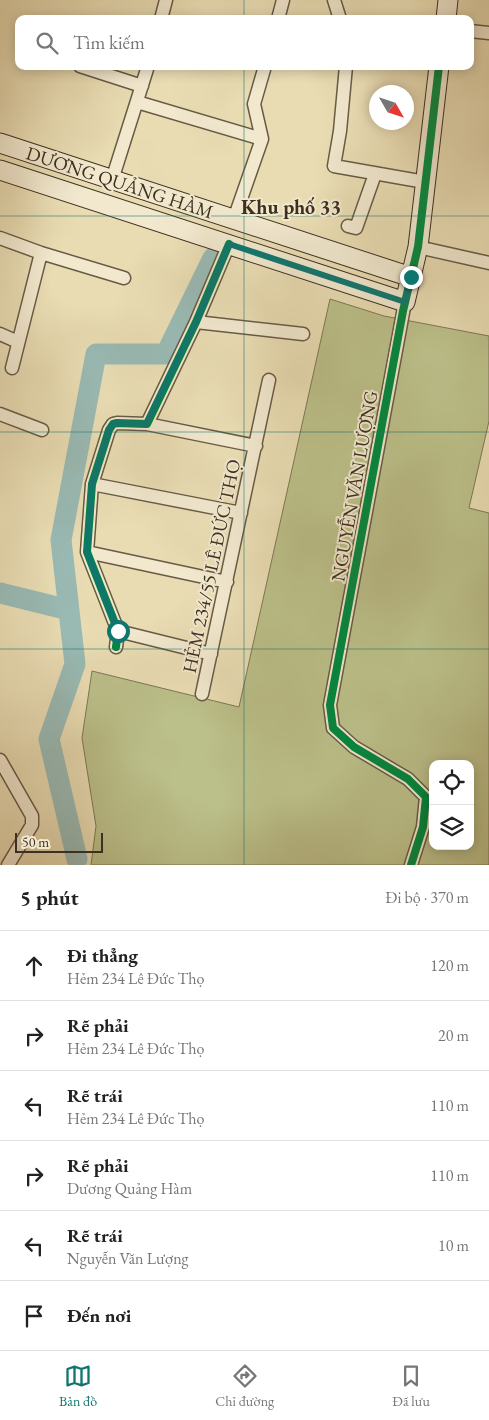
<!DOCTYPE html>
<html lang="vi">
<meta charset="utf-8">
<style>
:root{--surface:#fff;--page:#f6f6f6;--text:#222;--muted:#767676;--line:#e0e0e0;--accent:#0f766e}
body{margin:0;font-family:"EB Garamond",serif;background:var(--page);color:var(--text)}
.controls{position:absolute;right:15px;bottom:15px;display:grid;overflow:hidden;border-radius:10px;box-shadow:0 2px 12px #0003}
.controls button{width:45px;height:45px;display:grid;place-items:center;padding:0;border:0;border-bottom:1px solid var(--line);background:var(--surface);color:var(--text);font:25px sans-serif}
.compass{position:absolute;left:369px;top:85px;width:45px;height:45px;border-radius:50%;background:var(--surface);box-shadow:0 2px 12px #0003;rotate:129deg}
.scale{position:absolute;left:15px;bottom:12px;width:88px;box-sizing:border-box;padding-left:5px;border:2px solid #3d3020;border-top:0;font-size:14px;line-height:18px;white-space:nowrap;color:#3d3020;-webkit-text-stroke:4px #f1e8ce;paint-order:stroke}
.stop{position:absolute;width:15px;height:15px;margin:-11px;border:4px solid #0f766e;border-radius:50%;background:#fff}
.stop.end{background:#0f766e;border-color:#fff;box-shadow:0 1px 5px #0008}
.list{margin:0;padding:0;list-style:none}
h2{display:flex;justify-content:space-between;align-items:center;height:65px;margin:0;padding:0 20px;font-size:21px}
h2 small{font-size:16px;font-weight:400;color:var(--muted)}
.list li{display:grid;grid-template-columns:32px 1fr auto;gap:15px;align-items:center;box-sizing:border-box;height:70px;padding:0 20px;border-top:1px solid var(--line)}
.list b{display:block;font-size:19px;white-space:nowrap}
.list p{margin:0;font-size:16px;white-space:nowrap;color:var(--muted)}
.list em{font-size:16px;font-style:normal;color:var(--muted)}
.icon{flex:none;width:28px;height:28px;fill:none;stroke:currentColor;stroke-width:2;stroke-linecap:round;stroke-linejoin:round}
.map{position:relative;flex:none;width:489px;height:865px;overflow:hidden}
.search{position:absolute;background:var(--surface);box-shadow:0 2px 12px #0003;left:15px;right:15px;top:15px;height:55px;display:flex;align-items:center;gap:12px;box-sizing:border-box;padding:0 18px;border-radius:10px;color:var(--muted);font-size:19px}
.sheet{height:485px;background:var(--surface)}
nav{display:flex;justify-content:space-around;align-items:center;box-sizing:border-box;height:70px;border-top:1px solid var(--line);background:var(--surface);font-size:14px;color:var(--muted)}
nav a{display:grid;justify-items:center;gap:2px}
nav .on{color:var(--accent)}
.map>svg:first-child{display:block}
</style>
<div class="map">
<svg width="489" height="865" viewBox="0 0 489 865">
<rect width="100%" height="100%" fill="#e9dcb3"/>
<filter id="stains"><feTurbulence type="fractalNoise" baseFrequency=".004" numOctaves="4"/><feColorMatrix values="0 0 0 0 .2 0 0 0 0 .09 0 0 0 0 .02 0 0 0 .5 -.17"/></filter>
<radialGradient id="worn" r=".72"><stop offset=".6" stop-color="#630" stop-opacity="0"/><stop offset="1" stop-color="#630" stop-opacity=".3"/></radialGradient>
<path fill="#bbbf89" stroke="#7c7854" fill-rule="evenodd" d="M330 299 384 316 489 336V421L469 508 489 513V865H91L96 826 82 738 92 671 239 707ZM433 764H470V846H433Z"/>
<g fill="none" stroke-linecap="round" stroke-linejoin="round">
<path stroke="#99bab4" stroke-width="21" d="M0 593 69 610
M77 859 49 739 75 664 61 540 96 354H166L213 258"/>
<g stroke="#685b45" stroke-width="15">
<path id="street" d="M334 0 340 19
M161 19 166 0
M278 19 283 0
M470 31 489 33
M80 66 142 86
M346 66 340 131 334 166 425 182
M137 102 262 139
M112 180 148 66
M234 219 262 139 254 104 265 66
M348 226 356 228 375 174
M0 238 41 253 124 278
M418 247 489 263
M405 302 330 705 333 728 354 747 408 779 426 797 423 827 411 865
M196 322 303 334
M0 334 18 342
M12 368 41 253
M0 414 42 430
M147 424 256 446
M92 484 241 513
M87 552 227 582
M118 631 211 654
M116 647 118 631 87 552 92 484 109 430 113 424 117 423 147 424 196 322 229 244
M202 694 269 380
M0 760 32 816V825L8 865"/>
</g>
<g stroke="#3d3020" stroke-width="21">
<path id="secondary" d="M446 19 448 0
M0 143 411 277
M0 170 405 302 418 247 439 66"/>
</g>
<use href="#street" stroke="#f1e8ce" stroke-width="12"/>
<use href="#secondary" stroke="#f1e8ce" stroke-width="19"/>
<g stroke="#f1e8ce" stroke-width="11">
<path id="cycleway" d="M116 647 118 631 87 552 92 484 109 430 113 424 117 423 147 424 196 322 229 244
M411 865 423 827 426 797 408 779 354 747 333 728 330 705 403 311 418 247 439 66"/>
</g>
<use href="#cycleway" stroke="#00873e" stroke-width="8"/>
</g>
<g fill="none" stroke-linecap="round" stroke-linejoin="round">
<path stroke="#0f766e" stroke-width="6" d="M118 631 87 552 92 484 109 430 113 424 117 423 146 424 196 322 229 244 405 302 411 277"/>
</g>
<path fill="none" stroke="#0f766e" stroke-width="1" stroke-opacity="0.55" d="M244 0V19M244 66V865M0 216H489M0 432H489M0 649H489"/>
<g text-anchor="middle" stroke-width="4" stroke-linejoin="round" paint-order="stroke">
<g font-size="19" fill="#3d3020" stroke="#f1e8ce">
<text transform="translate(120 182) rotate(18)" y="7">DƯƠNG QUẢNG HÀM</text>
<text transform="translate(354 486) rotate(-80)" y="7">NGUYỄN VĂN LƯỢNG</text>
<text transform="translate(211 566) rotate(-78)" y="7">HẺM 234/55 LÊ ĐỨC THỌ</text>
</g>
<g font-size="20" font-weight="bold" fill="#3d3020" stroke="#f1e8ce">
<text x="291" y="214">Khu phố 33</text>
</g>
</g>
<rect width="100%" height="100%" filter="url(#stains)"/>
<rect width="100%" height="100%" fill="url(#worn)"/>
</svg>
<div class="controls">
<button><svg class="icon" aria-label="locate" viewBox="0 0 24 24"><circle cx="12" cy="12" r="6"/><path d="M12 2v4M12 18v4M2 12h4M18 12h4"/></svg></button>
<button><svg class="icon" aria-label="layers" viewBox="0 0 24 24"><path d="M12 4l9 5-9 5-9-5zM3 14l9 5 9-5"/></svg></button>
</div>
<svg class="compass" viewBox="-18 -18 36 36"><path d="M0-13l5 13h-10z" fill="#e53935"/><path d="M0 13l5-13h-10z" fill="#767676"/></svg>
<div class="scale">50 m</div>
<div class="stop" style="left:118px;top:631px"></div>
<div class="stop end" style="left:411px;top:277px"></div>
<div class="search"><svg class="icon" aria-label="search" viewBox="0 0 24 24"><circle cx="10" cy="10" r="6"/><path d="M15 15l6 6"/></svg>Tìm kiếm</div>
</div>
<section class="sheet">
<h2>5 phút<small>Đi bộ · 370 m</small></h2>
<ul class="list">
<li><svg class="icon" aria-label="ahead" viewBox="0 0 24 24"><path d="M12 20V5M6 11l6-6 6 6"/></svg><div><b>Đi thẳng</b><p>Hẻm 234 Lê Đức Thọ</p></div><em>120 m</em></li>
<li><svg class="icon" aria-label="right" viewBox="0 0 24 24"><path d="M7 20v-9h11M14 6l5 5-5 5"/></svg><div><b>Rẽ phải</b><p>Hẻm 234 Lê Đức Thọ</p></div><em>20 m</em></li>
<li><svg class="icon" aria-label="left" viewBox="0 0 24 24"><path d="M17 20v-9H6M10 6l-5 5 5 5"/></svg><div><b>Rẽ trái</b><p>Hẻm 234 Lê Đức Thọ</p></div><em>110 m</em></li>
<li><svg class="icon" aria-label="right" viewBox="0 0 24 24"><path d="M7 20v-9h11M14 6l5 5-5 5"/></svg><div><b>Rẽ phải</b><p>Dương Quảng Hàm</p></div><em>110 m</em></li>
<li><svg class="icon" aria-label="left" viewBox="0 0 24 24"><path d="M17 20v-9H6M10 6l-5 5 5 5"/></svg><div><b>Rẽ trái</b><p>Nguyễn Văn Lượng</p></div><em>10 m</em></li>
<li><svg class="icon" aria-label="arrive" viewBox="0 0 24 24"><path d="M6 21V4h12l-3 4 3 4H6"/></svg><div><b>Đến nơi</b></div></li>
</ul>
</section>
<nav>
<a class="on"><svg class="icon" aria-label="map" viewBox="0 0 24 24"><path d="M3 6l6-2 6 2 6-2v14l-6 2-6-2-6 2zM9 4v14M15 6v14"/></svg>Bản đồ</a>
<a><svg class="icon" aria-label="directions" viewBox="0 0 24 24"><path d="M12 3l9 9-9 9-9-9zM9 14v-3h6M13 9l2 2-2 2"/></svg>Chỉ đường</a>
<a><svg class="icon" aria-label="saved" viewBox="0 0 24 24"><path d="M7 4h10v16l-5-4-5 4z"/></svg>Đã lưu</a>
</nav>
